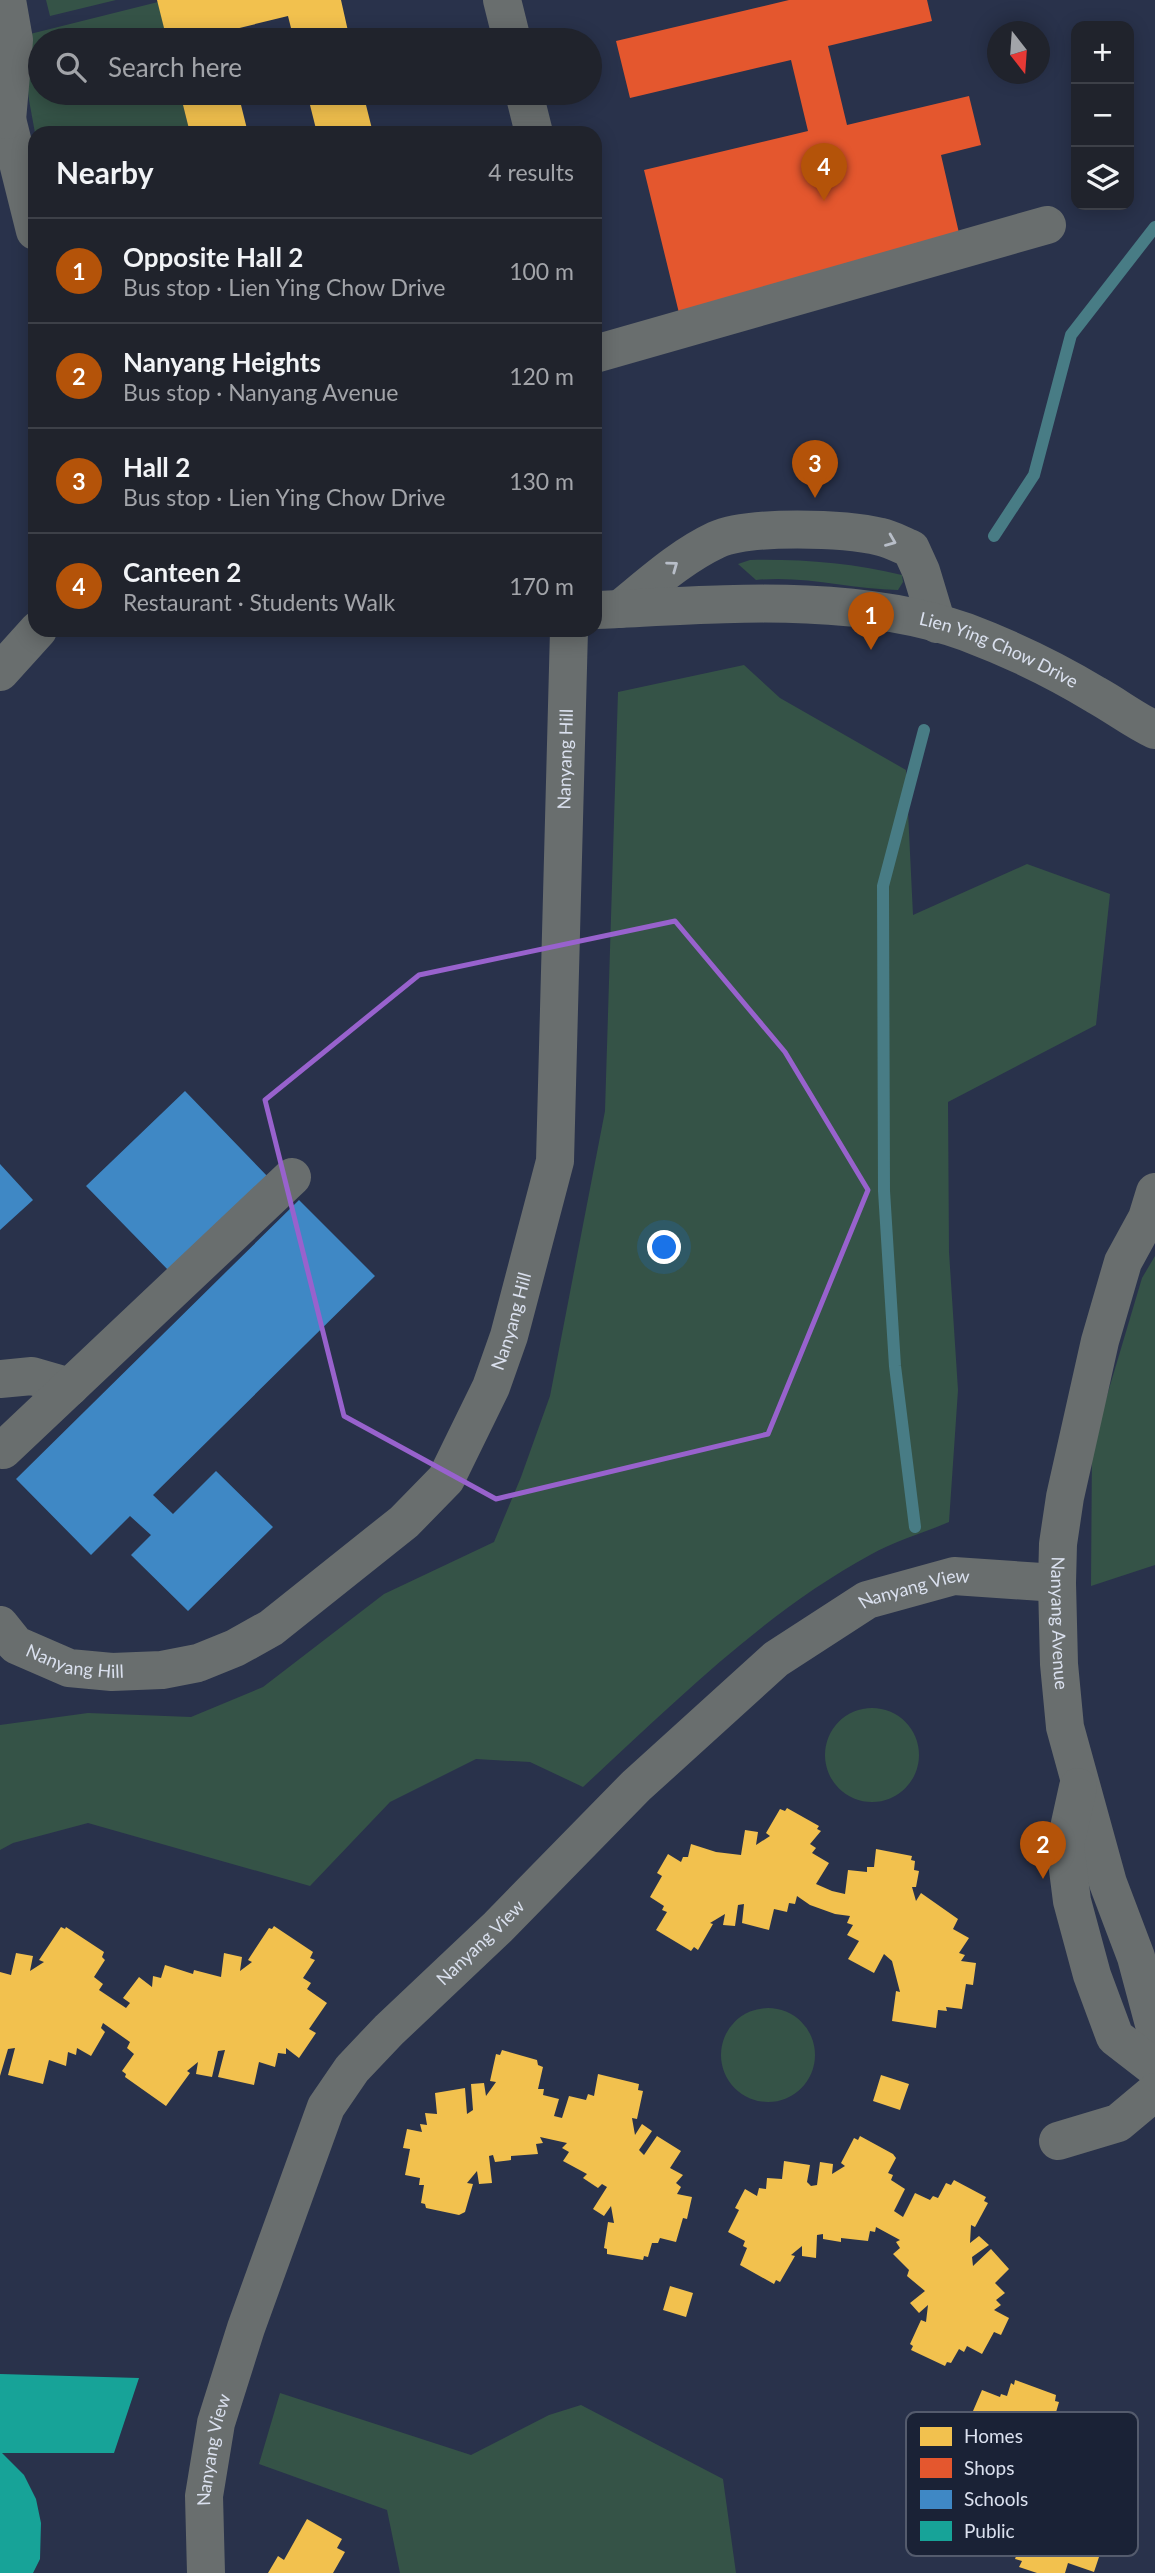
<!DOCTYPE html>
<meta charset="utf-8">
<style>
:root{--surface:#20232c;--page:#2d2f38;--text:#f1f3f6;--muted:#a2a4a9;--line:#3d4048;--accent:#b45309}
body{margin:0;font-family:Lato,sans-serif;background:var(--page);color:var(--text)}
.controls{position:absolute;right:21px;top:21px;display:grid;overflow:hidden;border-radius:14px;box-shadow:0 4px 18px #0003}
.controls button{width:63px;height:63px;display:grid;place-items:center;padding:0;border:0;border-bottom:2px solid var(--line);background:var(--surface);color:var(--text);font:35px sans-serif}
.compass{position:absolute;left:987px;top:21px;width:63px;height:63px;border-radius:50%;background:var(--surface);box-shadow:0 4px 18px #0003;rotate:163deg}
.you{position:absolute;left:665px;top:1248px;width:24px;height:24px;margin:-18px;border:5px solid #fff;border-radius:50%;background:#1a73e8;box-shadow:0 0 0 10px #1a73e833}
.badge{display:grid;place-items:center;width:46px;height:46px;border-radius:50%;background:var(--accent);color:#fff;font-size:23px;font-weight:700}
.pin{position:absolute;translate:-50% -58px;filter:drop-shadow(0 2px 4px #0008)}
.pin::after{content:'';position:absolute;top:37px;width:24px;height:21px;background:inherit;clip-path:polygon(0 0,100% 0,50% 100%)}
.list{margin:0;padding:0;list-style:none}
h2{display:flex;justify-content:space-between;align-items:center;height:91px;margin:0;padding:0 28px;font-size:30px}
h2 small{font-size:23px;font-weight:400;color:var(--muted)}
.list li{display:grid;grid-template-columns:46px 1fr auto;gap:21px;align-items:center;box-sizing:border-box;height:105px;padding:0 28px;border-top:2px solid var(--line)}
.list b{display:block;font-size:26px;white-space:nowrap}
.list p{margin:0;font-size:23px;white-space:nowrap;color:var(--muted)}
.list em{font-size:23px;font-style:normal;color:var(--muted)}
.icon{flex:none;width:38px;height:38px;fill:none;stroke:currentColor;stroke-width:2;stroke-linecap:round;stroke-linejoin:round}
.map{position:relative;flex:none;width:1155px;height:2573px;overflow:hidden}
.search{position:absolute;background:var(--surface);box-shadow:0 4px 18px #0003;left:28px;top:28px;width:574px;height:77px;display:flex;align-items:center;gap:18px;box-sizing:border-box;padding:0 24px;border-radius:38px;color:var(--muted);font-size:26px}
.panel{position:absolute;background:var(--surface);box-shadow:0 4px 18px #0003;left:28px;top:126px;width:574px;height:511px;border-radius:21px}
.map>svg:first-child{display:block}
</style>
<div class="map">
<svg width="1155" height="2573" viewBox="0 0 1155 2573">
<rect width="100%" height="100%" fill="#2a2f3a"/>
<path fill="#29324b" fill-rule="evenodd" d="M0 0H1155V2573H0ZM1076 26H1129V205H1076ZM998 32H1040V74H998ZM40 40H590V93H40ZM35 133H595V630H35Z"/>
<path fill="#355347" d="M46 0H116L50 16Z
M158 2 167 40H40V93H180L190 133H35L29 100 22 36Z
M750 560C801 559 852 563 902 575L903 582 898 590C850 589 804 575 756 580L738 564Z
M744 665 780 698 906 770 913 915 1027 864 1110 894 1096 1025 948 1102 949 1252 958 1390 949 1522C923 1533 895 1541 870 1555 762 1614 673 1704 583 1787L530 1762 476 1759 390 1802 310 1886 88 1823 13 1843 0 1850V1725L88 1713 191 1717 263 1687 384 1594 494 1542 521 1477 550 1396 605 1111 618 692Z
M1155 1256V1565L1091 1586 1092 1446 1142 1278Z
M825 1755a47 47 0 1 1 94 0a47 47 0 1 1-94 0Z
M721 2055a47 47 0 1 1 94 0a47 47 0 1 1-94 0Z
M280 2393 471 2455 549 2415 581 2405 723 2479 736 2573H400L387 2510 259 2464Z"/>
<path fill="#f2c14e" d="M157 0H341L350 40H294L288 16 223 32 225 40H167Z
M180 93H238L248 133H190Z
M307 93H363L373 133H317Z
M787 1808 819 1826 817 1829 821 1831 810 1844 816 1848 812 1853 829 1863 816 1884 832 1891 845 1894 848 1870 867 1872V1867H874L876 1849 912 1856 911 1860 915 1861 914 1870 919 1871 916 1887H912L916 1901 921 1893 958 1919 953 1929 969 1938 959 1953 965 1955 961 1961 976 1963 973 1985 966 1984 962 2009 946 2007 947 2011 938 2010 936 2028 892 2021 896 1991 900 1992 892 1961 884 1954 874 1973 848 1959 859 1941 847 1935 853 1925 847 1923 850 1916 835 1914 810 1905 797 1896 795 1904 789 1903 787 1912 774 1909 769 1930 742 1923 744 1904 738 1905 735 1926 723 1925 725 1914 710 1923 713 1924 698 1950 694 1947 691 1951 656 1930 667 1912 662 1910 664 1906 650 1897 662 1876 657 1873 668 1854 681 1862 683 1857H688L691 1844 716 1852 741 1855 745 1830 758 1832 756 1845 770 1836 766 1833 780 1809 785 1811Z
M274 1926 313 1952 310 1958 315 1960 303 1978 311 1983 307 1989 327 2003 309 2029 316 2033 299 2058 286 2048V2054L278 2053 275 2067 259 2062 254 2085 218 2077 225 2050 218 2051 212 2077 196 2074 198 2062 187 2071 190 2073 166 2106 125 2077 126 2074 122 2071 134 2054 127 2048 130 2042 103 2023 101 2028 105 2032 91 2056 77 2048 76 2055 68 2052 66 2066 49 2060 43 2084 8 2075 15 2048 8 2049 0 2076V1972L11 1975 16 1953 33 1956 30 1971 44 1962 39 1960 61 1927 65 1929 66 1927 104 1952 102 1957 105 1960 94 1977 103 1984 99 1990 126 2008 130 2003 123 1998 139 1977 152 1987 153 1976 161 1978 165 1965 193 1974 194 1970 221 1977 224 1953 242 1957 240 1971 252 1962 248 1960 269 1928 272 1929Z
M502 2050 537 2060 538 2065 543 2067 538 2089H544L543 2095 559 2099 554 2116 562 2118 569 2096 586 2100 588 2094 594 2096 598 2074 639 2084 638 2090 643 2091 637 2119 632 2118 635 2135 642 2124 652 2131 639 2150 644 2155 657 2136 681 2151 670 2168 683 2175 676 2183 681 2187 677 2194 692 2197 687 2219 683 2218 676 2242 660 2238 658 2243H652L648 2257 644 2256 643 2260 607 2254V2249L604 2248 608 2222 614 2223 611 2206 604 2216 593 2209 607 2187 602 2184 598 2188 583 2178 587 2174 563 2161 569 2152 562 2148 567 2143 540 2137 543 2143 536 2144 538 2154 511 2156V2160L495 2162 493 2155 489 2156 492 2183 479 2184 477 2171 467 2183 473 2184 465 2212 459 2215 426 2208 425 2204 421 2203 424 2185H419L420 2178 405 2175 410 2149 403 2148 407 2129 422 2132 420 2124 427 2125 425 2113 437 2114 435 2093 465 2088 467 2114 473 2110 471 2084 484 2083 486 2096 496 2082 490 2081 496 2054 500 2055Z
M881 2075 909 2084 900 2110 873 2101Z
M860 2136 893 2154 896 2158 888 2173 893 2175 891 2180 905 2189 894 2211 903 2217 915 2193 930 2200 933 2196 938 2198 946 2183 951 2185 954 2180 986 2197 984 2201 988 2203 975 2227 971 2225 970 2243 979 2236 989 2245 972 2257 973 2266 991 2249 1009 2269 995 2283 1005 2293 996 2300 1001 2305 994 2310 1009 2318 1001 2335 994 2332 982 2354 967 2346 964 2352 959 2349 951 2363 947 2362 945 2366 911 2350 913 2346 910 2344 921 2320 926 2322 928 2305 919 2313 910 2303 925 2291 907 2276 909 2270 893 2254 900 2248 896 2242 900 2240 876 2227 875 2232 870 2231 868 2241 841 2238V2242L823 2239V2234L817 2235 816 2258 802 2256V2246L791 2255 795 2256 780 2282 776 2280 774 2284 740 2265 747 2248 743 2246 745 2241 728 2232 739 2210 735 2208 745 2189 757 2196 759 2188 766 2189 767 2178 782 2179 784 2161 810 2165 807 2182 811 2186 817 2185 820 2162 833 2164 832 2174 845 2166 841 2163 854 2138 858 2140Z
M670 2286 693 2293 686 2317 663 2310Z
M1015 2380 1056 2395 1055 2401 1059 2402 1050 2433 1052 2447 1057 2439 1069 2450 1061 2460 1067 2466 1074 2458 1100 2482 1088 2495 1100 2507 1094 2513 1099 2519 1096 2525 1112 2528 1105 2552 1101 2551 1094 2572 1068 2563 1065 2573H1037L1019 2567 1022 2561 1015 2559 1026 2530 1023 2515 1016 2523 1006 2513 1017 2499 996 2481 999 2477 975 2457 982 2450 975 2441 961 2436 970 2411H973L982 2390 1000 2397 1001 2394 1007 2396 1011 2383 1014 2385Z
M307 2519 342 2539 337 2548 345 2552 333 2573H268L278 2556 284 2560Z"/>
<path fill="#e4572e" d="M789 0H927L932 21 828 46 847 125 969 96 981 145 941 155 962 246 679 313 644 170 808 131 791 60 630 98 616 41Z"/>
<path fill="#3f88c5" d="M185 1091 270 1179 172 1274 86 1186Z
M0 1164 33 1200 0 1230Z
M299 1200 375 1276 153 1495 173 1514 216 1471 273 1527 188 1611 131 1555 151 1535 130 1516 91 1555 16 1479Z"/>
<path fill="#17a398" d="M0 2374 139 2378 114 2453H2L24 2475 36 2499 41 2523 40 2559 33 2573H0Z"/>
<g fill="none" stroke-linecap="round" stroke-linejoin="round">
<path stroke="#487c85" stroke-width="12" d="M994 536 1034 475 1071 335 1155 227
M915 1527 895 1366 884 1191 883 886 924 730"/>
<g stroke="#696e6e" stroke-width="38">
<path d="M502 0 512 40"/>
<path d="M0 91 35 231"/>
<path d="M524 93 534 133"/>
<path d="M7 120 14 40 7 0"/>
<path d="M595 354 1047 225"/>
<path d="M620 609C651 584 680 557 716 540 749 525 845 528 881 537 891 539 901 545 911 549L921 571 937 624"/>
<path id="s1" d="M595 610C714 605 851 591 966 632 1011 649 1055 670 1096 695 1116 706 1134 720 1155 730"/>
<path d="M0 672 38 630"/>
<path id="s2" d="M1155 1192 1147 1218 1123 1262 1100 1341 1065 1497 1058 1544 1057 1583 1059 1664 1065 1727 1108 1883 1136 1957 1155 2028"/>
<path d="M0 1379 32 1376 70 1387"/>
<path d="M3 1450 292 1177"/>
<path id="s3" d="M0 1625 16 1645 69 1668 112 1672 162 1670 198 1663 235 1648 271 1628 404 1522 446 1479 491 1387 509 1336 555 1161 569 630"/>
<path d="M1078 1787 1065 1846 1072 1901 1092 1975 1115 2037 1155 2068"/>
<path d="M1058 2141 1118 2123 1155 2092"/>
<path id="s4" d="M206 2573 204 2496 216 2423 246 2328 326 2107 352 2069 389 2030 498 1927 636 1786 776 1659 867 1600 954 1576 1057 1583"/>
</g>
</g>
<defs><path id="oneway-chevron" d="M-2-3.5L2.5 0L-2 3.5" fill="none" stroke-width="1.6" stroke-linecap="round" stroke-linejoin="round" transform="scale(1.75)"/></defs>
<g stroke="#b8bec8">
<use href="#oneway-chevron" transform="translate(891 541) rotate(22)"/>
<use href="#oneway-chevron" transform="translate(673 566) rotate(-36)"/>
</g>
<path fill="none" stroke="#9862cd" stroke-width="5" stroke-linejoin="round" d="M675 921 785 1052 868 1190 768 1434 496 1499 344 1416 265 1100 419 975Z"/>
<g text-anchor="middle" stroke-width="7" stroke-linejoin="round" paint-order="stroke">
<g font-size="18" fill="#dae0ee" stroke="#1a2236">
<text dy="6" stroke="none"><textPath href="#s1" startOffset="411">Lien Ying Chow Drive</textPath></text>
<text dy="6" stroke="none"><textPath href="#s3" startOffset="1264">Nanyang Hill</textPath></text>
<text dy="6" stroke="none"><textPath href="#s3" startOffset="696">Nanyang Hill</textPath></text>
<text dy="6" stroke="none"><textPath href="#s4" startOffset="1279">Nanyang View</textPath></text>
<text dy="6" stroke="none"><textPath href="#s2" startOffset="446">Nanyang Avenue</textPath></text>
<text dy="6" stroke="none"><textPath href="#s3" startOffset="88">Nanyang Hill</textPath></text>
<text dy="6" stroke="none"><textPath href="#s4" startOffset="712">Nanyang View</textPath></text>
<text dy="6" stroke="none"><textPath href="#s4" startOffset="124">Nanyang View</textPath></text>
</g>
</g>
<rect x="906" y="2412" width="232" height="144" rx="10" fill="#1a2236" stroke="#545b6d" stroke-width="2"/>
<rect x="920" y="2427" width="32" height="19" fill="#f2c14e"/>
<rect x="920" y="2458" width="32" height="20" fill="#e4572e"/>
<rect x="920" y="2490" width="32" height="19" fill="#3f88c5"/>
<rect x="920" y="2521" width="32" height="20" fill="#17a398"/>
<g font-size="19" fill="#dae0ee">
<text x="964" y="2443">Homes</text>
<text x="964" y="2475">Shops</text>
<text x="964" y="2506">Schools</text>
<text x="964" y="2538">Public</text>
</g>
</svg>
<div class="controls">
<button>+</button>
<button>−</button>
<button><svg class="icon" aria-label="layers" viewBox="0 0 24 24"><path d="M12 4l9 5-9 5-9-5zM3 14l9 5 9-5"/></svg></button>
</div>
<svg class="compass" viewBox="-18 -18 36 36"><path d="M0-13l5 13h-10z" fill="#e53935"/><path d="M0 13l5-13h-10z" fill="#a2a4a9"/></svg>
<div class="you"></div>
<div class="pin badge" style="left:871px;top:650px">1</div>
<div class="pin badge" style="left:1043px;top:1879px">2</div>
<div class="pin badge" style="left:815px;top:498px">3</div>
<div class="pin badge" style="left:824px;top:201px">4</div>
<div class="search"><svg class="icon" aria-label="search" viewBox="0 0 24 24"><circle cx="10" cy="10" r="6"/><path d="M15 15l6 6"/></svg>Search here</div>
<section class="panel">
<h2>Nearby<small>4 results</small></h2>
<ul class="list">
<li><span class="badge">1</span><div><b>Opposite Hall 2</b><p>Bus stop · Lien Ying Chow Drive</p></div><em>100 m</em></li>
<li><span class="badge">2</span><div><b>Nanyang Heights</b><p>Bus stop · Nanyang Avenue</p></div><em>120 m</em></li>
<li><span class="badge">3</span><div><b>Hall 2</b><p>Bus stop · Lien Ying Chow Drive</p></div><em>130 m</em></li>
<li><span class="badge">4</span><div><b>Canteen 2</b><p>Restaurant · Students Walk</p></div><em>170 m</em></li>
</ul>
</section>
</div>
